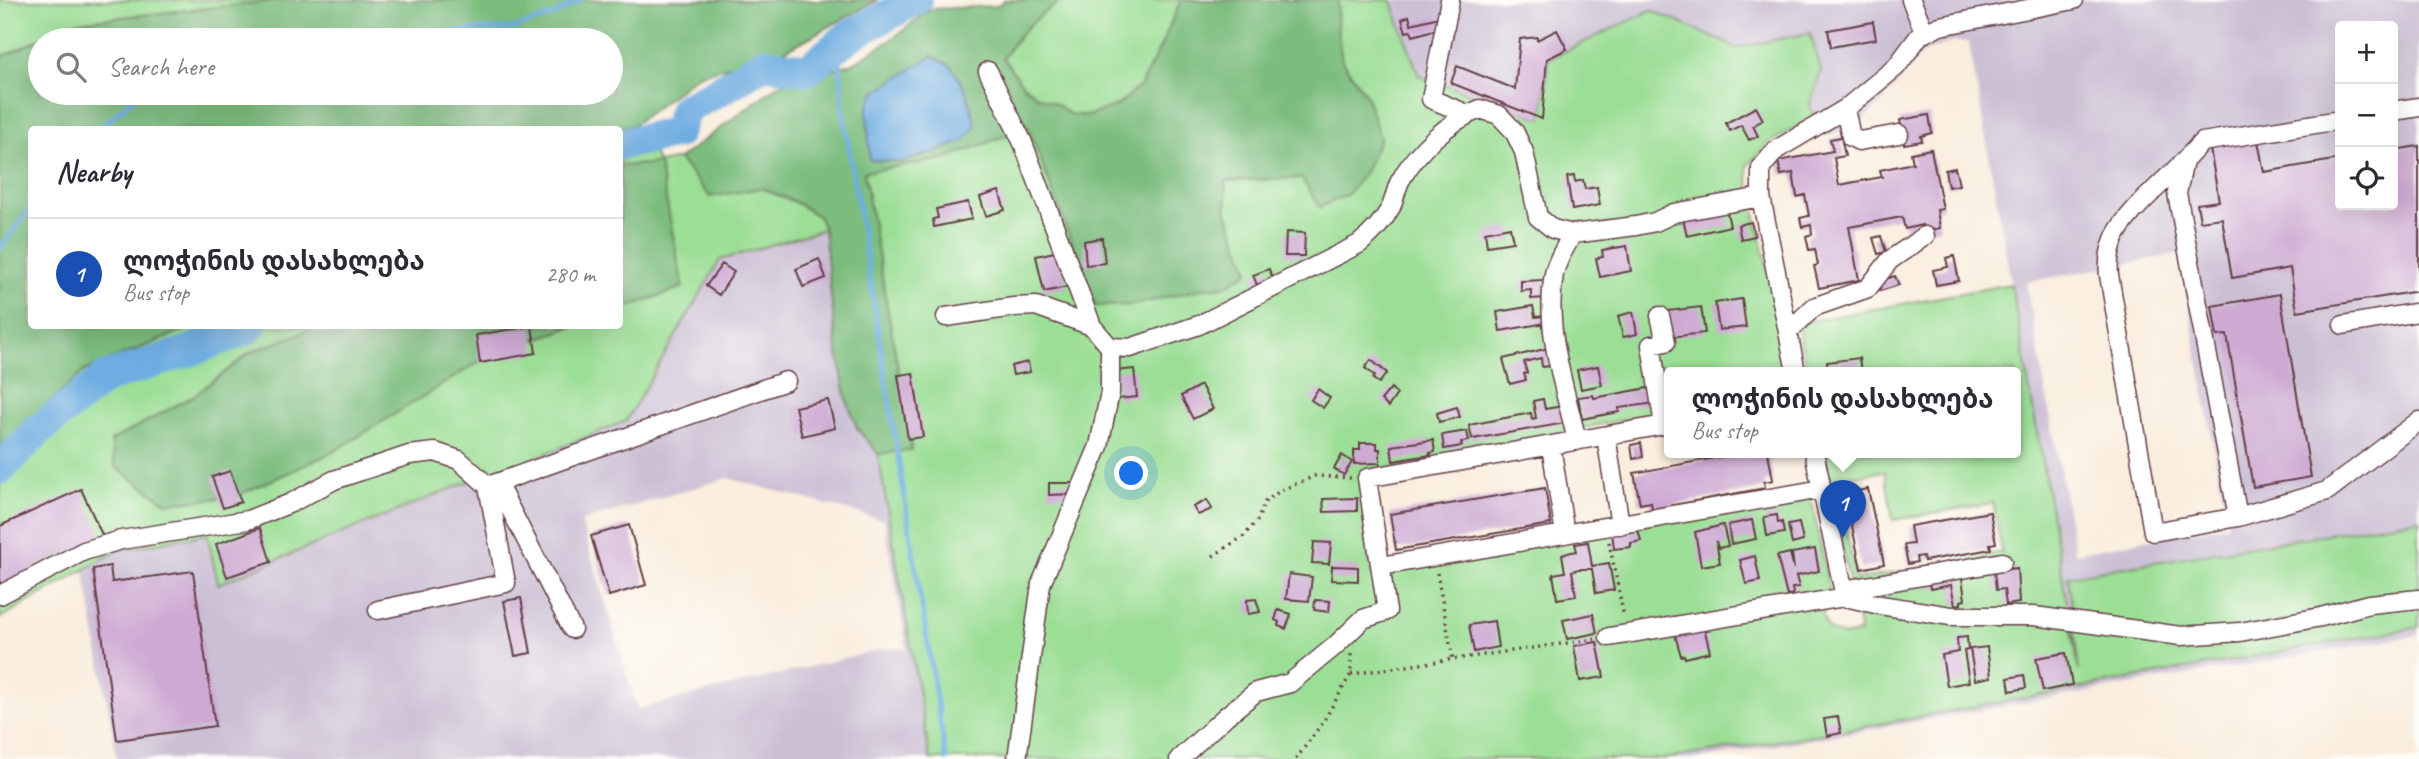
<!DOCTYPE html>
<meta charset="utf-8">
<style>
:root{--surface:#fff;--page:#f2f2f3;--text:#2b2b33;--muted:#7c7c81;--line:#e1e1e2;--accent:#d93025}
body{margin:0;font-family:Caveat,"Noto Sans Georgian",sans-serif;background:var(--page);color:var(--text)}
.controls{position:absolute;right:21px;top:21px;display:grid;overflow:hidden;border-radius:7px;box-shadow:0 7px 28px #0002}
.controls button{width:63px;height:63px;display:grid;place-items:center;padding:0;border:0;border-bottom:2px solid var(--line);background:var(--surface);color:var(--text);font:35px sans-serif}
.you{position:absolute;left:1132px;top:474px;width:24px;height:24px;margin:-18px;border:5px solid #fff;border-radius:50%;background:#1a73e8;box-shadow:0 0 0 10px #1a73e833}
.badge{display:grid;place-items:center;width:46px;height:46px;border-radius:50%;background:var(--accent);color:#fff;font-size:23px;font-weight:700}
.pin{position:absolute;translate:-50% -58px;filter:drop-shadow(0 2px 4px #0008)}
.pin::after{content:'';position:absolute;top:37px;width:24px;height:21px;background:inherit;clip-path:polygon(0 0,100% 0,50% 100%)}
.popup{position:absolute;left:1664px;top:367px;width:357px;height:91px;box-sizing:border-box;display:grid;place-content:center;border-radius:7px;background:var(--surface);filter:drop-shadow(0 2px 5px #0005);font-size:23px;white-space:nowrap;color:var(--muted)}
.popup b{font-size:26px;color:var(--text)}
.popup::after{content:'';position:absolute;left:50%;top:100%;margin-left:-14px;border:14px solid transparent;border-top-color:var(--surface)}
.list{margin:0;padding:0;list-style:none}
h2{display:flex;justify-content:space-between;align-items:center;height:91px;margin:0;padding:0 28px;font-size:30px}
h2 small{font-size:23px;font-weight:400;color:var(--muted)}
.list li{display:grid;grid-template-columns:46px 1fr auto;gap:21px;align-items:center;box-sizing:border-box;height:112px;padding:0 28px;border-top:2px solid var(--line)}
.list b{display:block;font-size:26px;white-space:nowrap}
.list p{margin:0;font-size:23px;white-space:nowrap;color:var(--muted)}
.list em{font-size:23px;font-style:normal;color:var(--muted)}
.icon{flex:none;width:38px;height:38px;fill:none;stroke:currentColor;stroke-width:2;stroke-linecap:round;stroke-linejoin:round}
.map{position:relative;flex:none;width:2419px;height:759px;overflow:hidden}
.search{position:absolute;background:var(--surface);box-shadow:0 7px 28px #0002;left:28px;top:28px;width:595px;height:77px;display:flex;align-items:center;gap:18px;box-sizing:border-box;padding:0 24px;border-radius:38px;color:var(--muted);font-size:26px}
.panel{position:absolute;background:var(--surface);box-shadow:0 7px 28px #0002;left:28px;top:126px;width:595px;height:203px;border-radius:7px}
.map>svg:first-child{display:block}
</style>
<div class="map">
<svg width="2419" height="759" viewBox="0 0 2419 759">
<rect width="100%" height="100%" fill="#fdfcf7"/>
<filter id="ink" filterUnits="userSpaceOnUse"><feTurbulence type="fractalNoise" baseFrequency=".0143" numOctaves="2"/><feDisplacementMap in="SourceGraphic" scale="14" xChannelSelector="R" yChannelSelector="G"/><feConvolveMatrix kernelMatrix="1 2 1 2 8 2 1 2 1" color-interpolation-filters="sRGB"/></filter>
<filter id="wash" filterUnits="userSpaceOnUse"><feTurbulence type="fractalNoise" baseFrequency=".00686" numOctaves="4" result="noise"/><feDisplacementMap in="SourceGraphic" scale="28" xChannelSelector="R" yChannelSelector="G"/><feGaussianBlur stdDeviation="1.57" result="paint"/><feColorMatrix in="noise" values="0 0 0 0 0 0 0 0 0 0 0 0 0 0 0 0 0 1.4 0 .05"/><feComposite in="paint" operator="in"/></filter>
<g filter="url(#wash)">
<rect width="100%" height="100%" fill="#f9eddd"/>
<path fill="#cbbfd4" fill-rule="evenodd" d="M1391 0H2419V635L1698 759H1664L1823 734 2082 687 1969 42H1954L1924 51 1883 101 1862 121 1828 136 1809 107 1821 70 1809 33 1737 48 1651 10 1542 120 1419 76ZM2340 26H2393V205H2340ZM2179 254 2228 525 2075 553 2026 282Z
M824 229 836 343 847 401 857 428 878 454 930 759H117L84 569 119 550 208 534 218 584 475 479 626 421 720 260ZM728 478 884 520 907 649 887 648 637 709 581 521Z"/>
<path fill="#9bde95" stroke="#727e60" stroke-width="2" fill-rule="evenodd" d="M0 0H285L75 22 0 58Z
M1063 0H1181L1161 46 1140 86 1118 105 1087 116 1069 114 1058 105 1037 96 1023 85 1003 58C1020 32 1036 16 1063 0Z
M1338 0H1391L1419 76 1542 119 1549 59 1651 10 1737 48 1810 33 1821 70 1809 107 1815 116 1769 143 1747 166 1750 192 1788 355V372H1670V410L1362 474 1371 574 1810 493 1831 598 1822 616 1829 630 1843 636 1860 633 1823 452H2016V372H1807L1797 323 2011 284 2079 671 2068 576 2419 519V627L1823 734 1664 759H930L878 454 912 449 863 172 944 159 1028 127 1096 306 1133 305 1205 288 1225 286 1249 271 1227 212 1225 181 1301 178 1347 195 1365 172 1380 138 1366 95 1342 61 1337 28ZM1885 471 1893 520 1993 503 2002 552 1856 580 1836 479Z
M633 125 659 163 679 159 710 196 761 188 797 203 819 217 824 229 720 260 626 421 492 475 475 479 218 584 207 534 119 550 0 618V447L84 371 194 326H315L300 334 251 352 195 395 111 441 272 480 333 452 492 354 574 326H620V310L683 287 659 164 620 166V130L613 129Z"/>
<path fill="#7cbd7e" stroke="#636e54" stroke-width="2" fill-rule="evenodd" d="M285 0H878L786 50 698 75 633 125 613 129 32 130V326H194L84 371 0 447V58L75 22ZM611 40V93H40V40Z
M1006 0H1063C1036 17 1020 31 1003 58L1023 85 1037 96 1058 105 1069 114 1087 116 1118 105 1140 86 1161 46 1181 0H1338L1337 28 1342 61 1366 95 1380 138 1365 172 1347 195 1320 207 1301 178 1225 181 1227 212 1249 271 1225 286 1205 288 1133 305 1096 306 1028 127 944 159 864 172 912 450 878 454 857 428 847 401 836 343 824 229 819 217 797 203 761 188 710 197 679 159 778 85 851 64 889 41 931 9 996 6Z
M659 163 683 287 620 310V166Z
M315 326H574L492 354 333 452 272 480 234 497 167 503 115 467 111 441 195 395 251 352 300 334Z"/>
<path fill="#6eade1" stroke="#5c6686" stroke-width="2" d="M932 56 951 66 965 89 976 125 963 142 934 152 903 162 870 160 867 110 874 93Z"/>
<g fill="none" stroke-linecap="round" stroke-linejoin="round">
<path stroke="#6eade1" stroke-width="5" d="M849 36 840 58 842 103 946 759
M296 40 515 28 554 15 581 0
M97 130 140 93
M0 249 32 206"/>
<path stroke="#6eade1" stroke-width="32" d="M620 144 677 133 685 109 724 88 764 63 807 70 849 36 916 0
M0 469 39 430 105 378 192 350 245 330 250 326"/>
</g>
<g id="blocks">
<path fill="#ceaad3" d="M1409 16 1411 24 1439 17 1441 28 1413 36 1411 31 1406 32 1402 19Z
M1873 22 1876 39 1831 47 1828 30Z
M1557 30 1567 49 1547 59 1542 119 1451 83 1457 66 1515 89 1520 39 1537 37V40Z
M1756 107 1763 120 1753 126 1758 136 1749 140 1741 125 1730 131 1726 123Z
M1929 115 1932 133 1921 136 1922 141 1904 144 1900 120Z
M1841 137 1845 156 1834 158 1839 185 1882 177 1880 170 1913 163 1911 153 1931 149 1943 209 1937 210 1940 228 1923 232 1922 225 1905 229 1902 217 1849 227 1859 280 1819 288 1814 266 1818 265 1815 249 1809 250 1806 236 1812 234 1811 225 1802 227 1800 218 1809 216 1805 195 1797 197 1793 173 1781 175 1778 161 1833 151 1830 139Z
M2258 141 2264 172 2340 159V205H2393V150L2419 146V291L2297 311 2290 268 2232 278 2222 218 2200 221 2197 204 2219 201 2210 149Z
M1955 168 1959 185 1948 187 1945 170Z
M1574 176 1575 182 1583 180 1585 189 1597 187 1600 205 1572 210 1567 177Z
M999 191 1005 210 986 216 980 197Z
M968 202 972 219 934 227 933 219 938 218 936 209Z
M1726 208 1730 226 1687 236 1683 218Z
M1751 222 1755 236 1741 239 1738 225Z
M1510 227 1513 242 1487 246 1485 232Z
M1286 232 1305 233 1304 256H1285Z
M1881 236 1886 252 1878 254 1873 238Z
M1102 238 1105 263 1086 265 1084 241Z
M1627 246 1631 271 1600 277 1596 258 1603 257 1602 250Z
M1059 251 1067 287 1044 292 1036 256Z
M1954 256 1959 281 1936 285 1933 270 1948 267 1946 258Z
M819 259 826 278 803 287 796 269Z
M722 264 734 272 719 295 706 286Z
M1269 269 1273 279 1257 285 1253 275Z
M1895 276 1899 285 1880 291 1877 282Z
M1545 280V298L1531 299V290L1521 291V281Z
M2280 294 2311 477 2253 487 2227 335 2217 336 2212 306Z
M1742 299 1746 327 1719 330 1715 303Z
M1533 306 1535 317 1545 316 1546 323 1500 331 1497 312Z
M1701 307 1705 333 1671 337 1667 311Z
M1633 312 1637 334 1623 337 1618 316Z
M532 326 536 353 480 363 476 335Z
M1549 348 1551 366 1542 367 1541 358 1524 362 1527 373 1524 374 1526 380 1510 384 1503 359Z
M1859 358 1861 372H1828L1827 362Z
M1371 360 1387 373 1379 383 1373 379 1375 376 1365 368Z
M1028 362 1030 372 1013 375 1011 366Z
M1598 366 1602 385 1581 389 1577 370Z
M1134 369 1137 397 1118 399 1115 371Z
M913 373 923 437 908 439 898 375Z
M1201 385 1213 409 1193 419 1181 396Z
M1653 387 1656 403 1619 408V412L1582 419 1578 397 1593 395 1594 398Z
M1391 388 1397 394 1388 407 1381 400Z
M1318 389 1330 398 1323 408 1311 400Z
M1543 399 1545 409 1563 406 1566 423 1472 439 1469 425 1531 413 1532 419 1536 418 1533 401Z
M828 400 835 428 802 436 795 407Z
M1457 407 1460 417 1439 422 1437 413Z
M1467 431 1469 441 1461 442 1462 446 1444 449 1442 435Z
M1433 440 1435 452 1430 453 1431 455 1393 461 1391 446Z
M1360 443H1377V449H1380V463L1354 464V450H1360Z
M1641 443 1643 457 1633 459 1631 445Z
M1747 452H1768L1773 480 1764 482 1765 488 1652 509 1651 502 1640 504 1634 473Z
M1342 455 1352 462 1344 475 1334 469Z
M230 471 241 502 223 508 212 477Z
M1049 483H1072L1073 494 1049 495Z
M1545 488 1551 524 1396 550 1390 514Z
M81 489 103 537 0 585V526Z
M1868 489 1884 564 1861 569 1845 493Z
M1357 498V511L1324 512 1323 499Z
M1207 500 1212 509 1198 515 1193 507Z
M1990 512 1996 543 1990 544 1991 549 1924 561 1923 556 1916 557 1917 562 1908 564 1904 545 1913 544 1910 526Z
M1777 515 1778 523 1782 522 1784 533 1767 536 1764 517Z
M1752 520 1756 539 1731 544 1728 525Z
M1799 523 1803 541 1792 544 1788 525Z
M629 525 646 585 609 596 591 536Z
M1723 525 1728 546 1718 548 1716 541 1720 563 1701 566 1695 532Z
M260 528 271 562 227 577 216 544Z
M1629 528 1630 532 1638 530 1641 541 1631 543V547L1614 549 1612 531Z
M1314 542 1331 543 1329 564 1312 563Z
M1588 542 1592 566 1609 563 1614 590 1596 593 1592 569H1579L1572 571 1576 596 1557 599 1553 574 1565 572 1562 554 1577 551 1575 544Z
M1815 549 1819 571 1796 576 1799 587 1792 588 1793 594 1787 596 1777 556 1790 553 1794 569 1792 553Z
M1755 556 1760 581 1746 584 1740 560Z
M110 566 112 582 193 571 215 726 117 740 93 569Z
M1332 566 1358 567V581L1331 580Z
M2017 568 2019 603 2006 605 2004 589 1996 590 1994 571Z
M1289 574 1312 577 1309 601 1286 599Z
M1962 577 1965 600 1961 601V604L1955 605 1951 585 1930 589 1929 582Z
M521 598 531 653 515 656 504 601Z
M1256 599 1260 612 1248 614 1247 600Z
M1315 600 1330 601 1329 612 1314 610Z
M1278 610 1291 614 1286 629 1278 626 1279 622 1275 620Z
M1593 614 1597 633 1567 639 1563 620Z
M1494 621 1498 647 1474 652 1469 625Z
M1704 627 1710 652 1685 658 1684 655 1681 656 1675 635Z
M1967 637 1968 650 1964 651 1969 682 1947 686 1942 655 1958 652 1957 638Z
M1597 642 1604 677 1580 681 1574 646Z
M1987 647 1991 677 1975 680 1970 649Z
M2066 653 2072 685 2043 691 2036 658Z
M2024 675 2026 688 2010 691 2008 678Z
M1838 717 1841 733 1827 736 1824 719Z"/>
</g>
</g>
<g filter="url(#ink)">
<use href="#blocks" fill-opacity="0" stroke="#643e46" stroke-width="2"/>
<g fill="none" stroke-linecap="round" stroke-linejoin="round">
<g stroke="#643e46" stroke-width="21">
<path id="minor" d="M1450 0 1431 99 1467 114
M1911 0 1925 33
M988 71 1023 143 1092 326 1110 347 1130 348 1199 325 1359 244C1372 234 1383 222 1391 207 1395 198 1396 189 1400 181 1417 150 1448 122 1480 109L1499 115 1514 131 1524 152 1538 217 1553 229 1572 234 1636 226 1655 222 1674 213 1761 197
M1845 109 1851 137 1859 141 1899 134
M2393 111 2419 107
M2340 120 2202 142 2184 161 2177 193 2238 517 2327 491 2419 421
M2182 163C2163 183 2121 217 2113 242 2109 253 2108 264 2109 275L2153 532 2238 517
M1572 234C1566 247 1556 261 1554 274 1544 329 1565 388 1577 441
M1660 316 1666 342 1651 345 1664 425
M946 317 1014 307 1036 306 1092 326
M2343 325 2419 312
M1788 332 1814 307 1868 288 1890 260 1925 236
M1796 372 1761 197V168L1776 150 1845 109 1896 67 1920 35 1940 26 2074 0
M1606 436 1620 525
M1551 446 1565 534
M1814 452 1845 597
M497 483 572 629
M488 486 786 381
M1381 566 1822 489
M1843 590 2002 562
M0 595 84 551 121 540 248 520 291 503 334 480 409 455 435 452 459 460 488 486 506 583 378 610
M1609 637 1845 597 1880 605 1951 616H2034L2181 636 2240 632 2321 617 2369 604 2419 599
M1017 759 1041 584 1099 446 1110 392V347
M1179 759 1226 716 1256 692 1290 683 1335 646 1363 619 1387 611 1367 478 1670 424"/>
</g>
<path stroke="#643e46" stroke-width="3.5" stroke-dasharray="2 5" stroke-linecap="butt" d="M1609 542 1624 617
M1213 556 1244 536 1257 521 1265 502 1281 490 1315 476 1351 478
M1437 573 1453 660
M1351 674 1595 639
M1296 759 1323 722 1351 674V652"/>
<use href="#minor" stroke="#fff" stroke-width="18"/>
</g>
</g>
</svg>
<div class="controls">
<button>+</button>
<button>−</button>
<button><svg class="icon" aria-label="locate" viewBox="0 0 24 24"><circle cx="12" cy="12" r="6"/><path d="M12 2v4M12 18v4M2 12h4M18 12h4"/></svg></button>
</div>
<div class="you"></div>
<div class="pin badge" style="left:1843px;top:538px;background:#1a4fb4">1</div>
<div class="popup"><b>ლოჭინის დასახლება</b>Bus stop</div>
<div class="search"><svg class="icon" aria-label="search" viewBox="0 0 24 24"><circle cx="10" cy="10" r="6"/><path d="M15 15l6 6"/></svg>Search here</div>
<section class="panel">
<h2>Nearby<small></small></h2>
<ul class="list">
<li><span class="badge" style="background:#1a4fb4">1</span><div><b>ლოჭინის დასახლება</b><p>Bus stop</p></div><em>280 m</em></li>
</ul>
</section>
</div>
